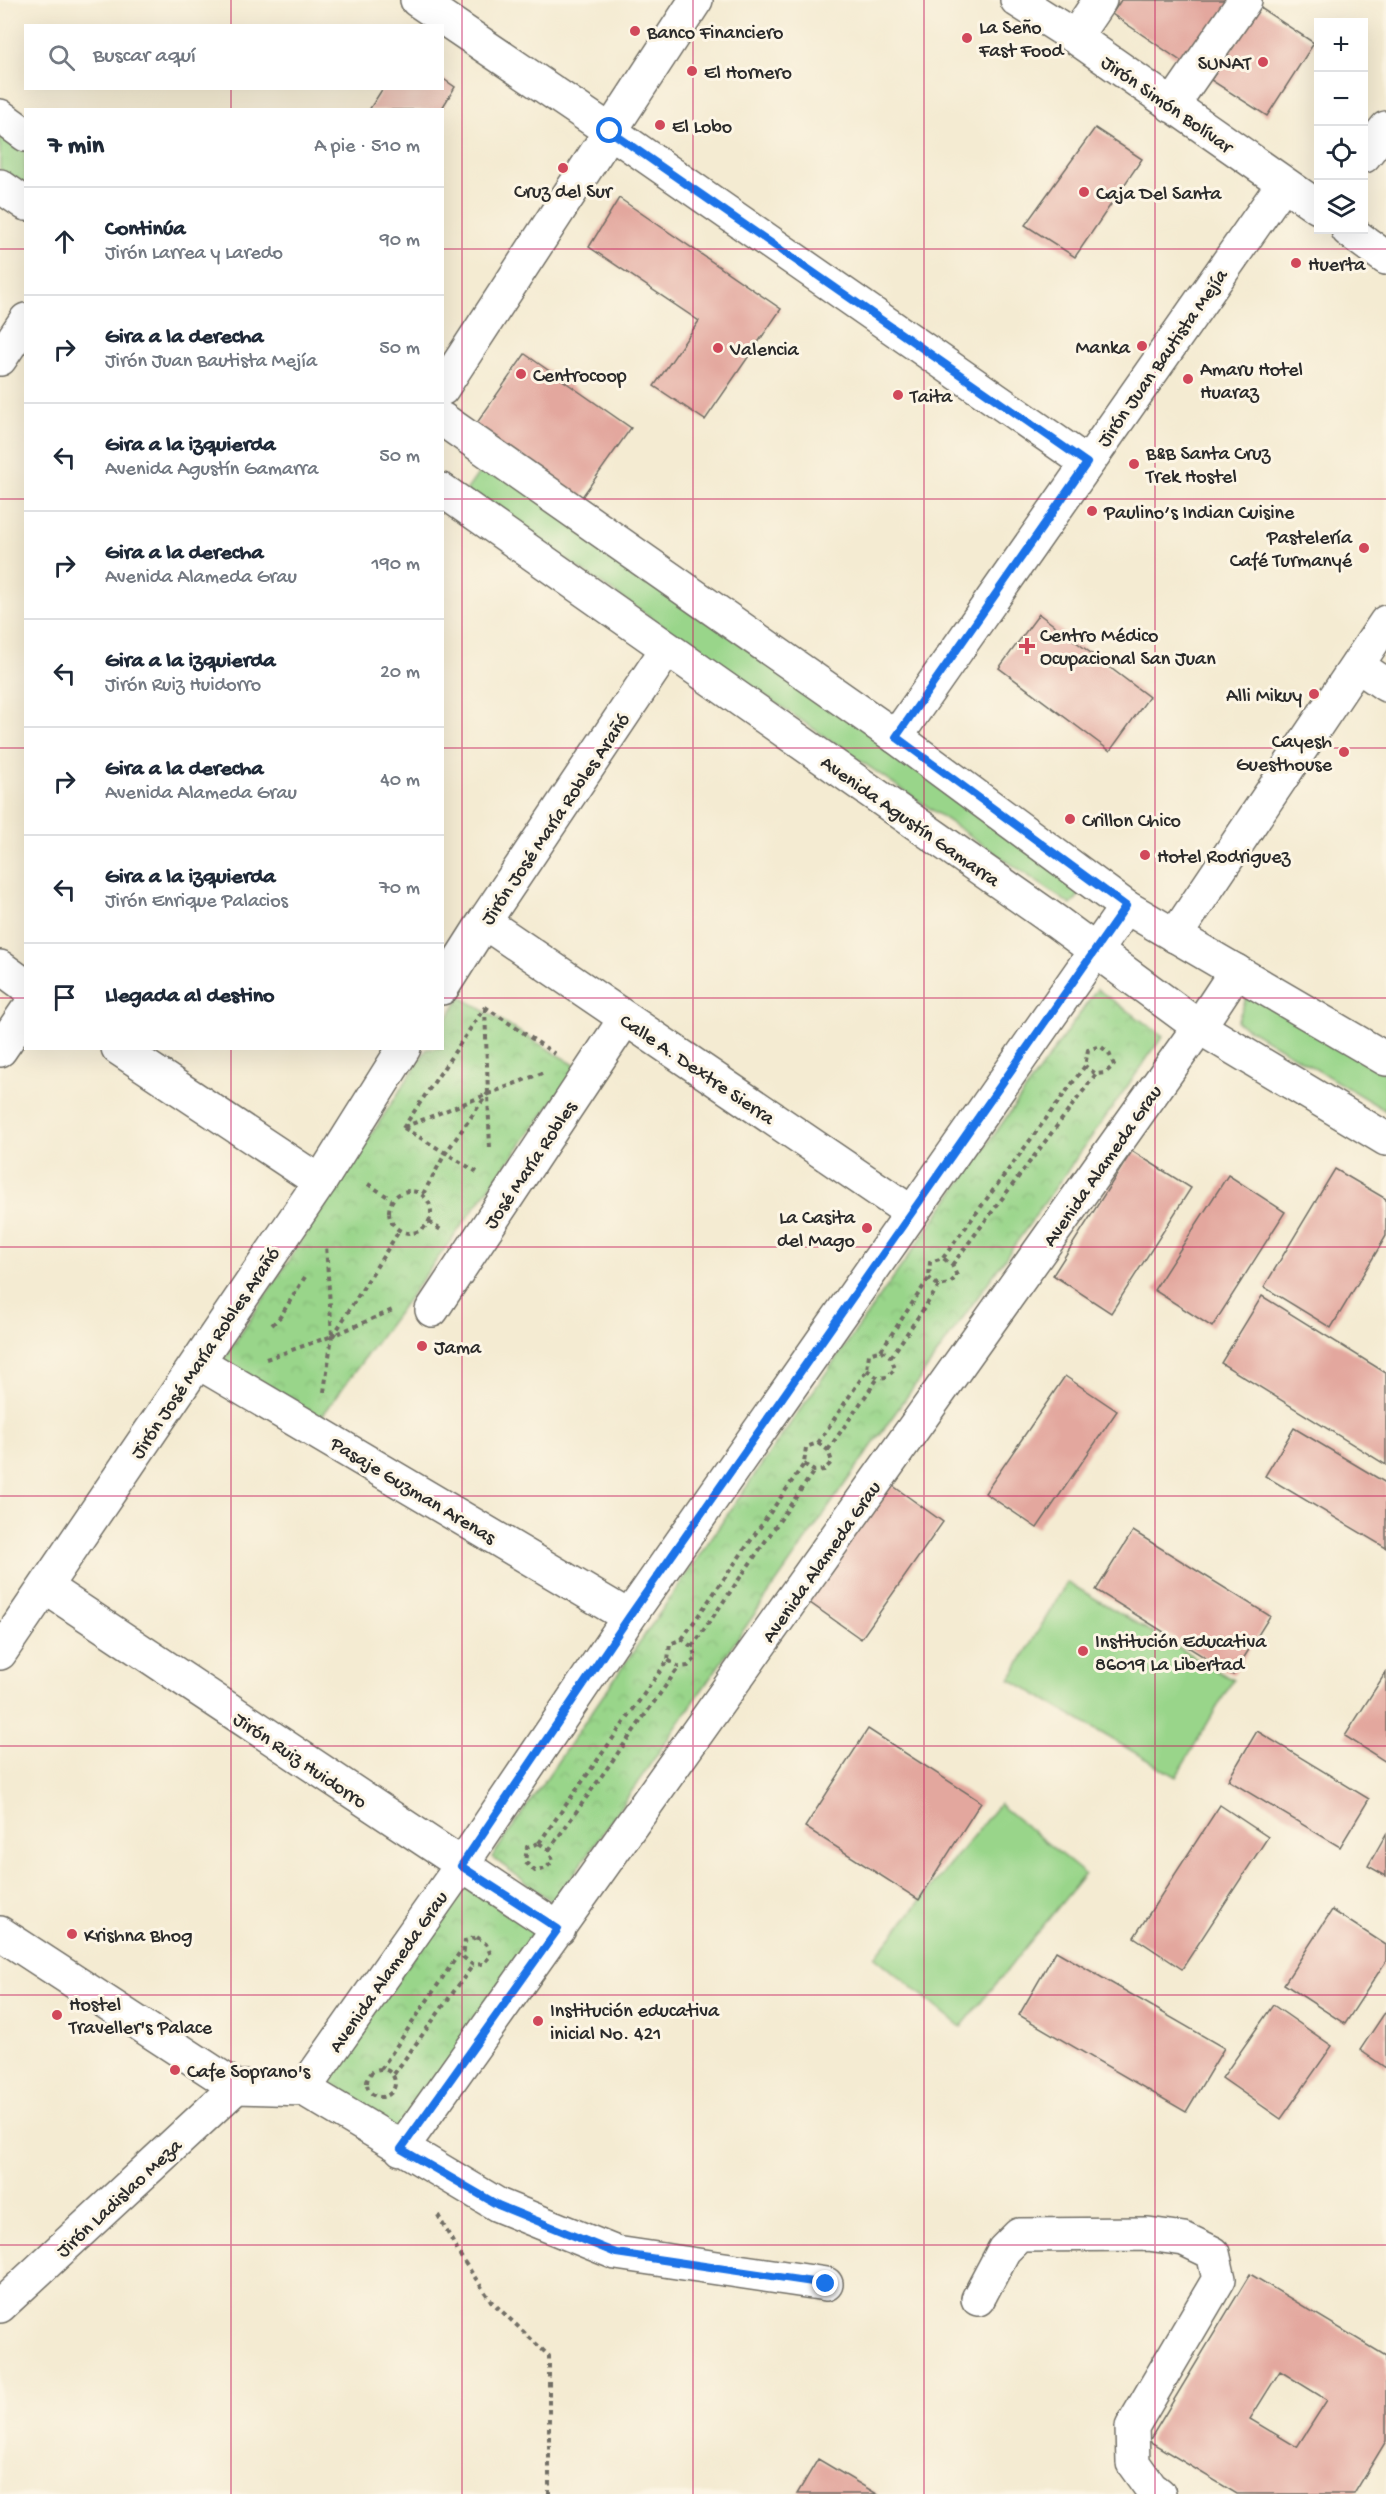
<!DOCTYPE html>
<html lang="es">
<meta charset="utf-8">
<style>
:root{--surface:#fff;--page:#f6f6f7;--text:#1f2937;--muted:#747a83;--line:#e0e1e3}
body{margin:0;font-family:"Gochi Hand",sans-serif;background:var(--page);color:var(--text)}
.controls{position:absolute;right:18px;top:18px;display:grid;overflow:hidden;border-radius:0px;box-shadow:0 6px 24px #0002}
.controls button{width:54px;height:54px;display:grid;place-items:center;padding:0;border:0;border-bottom:2px solid var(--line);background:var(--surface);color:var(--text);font:30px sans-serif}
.stop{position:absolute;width:18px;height:18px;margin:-14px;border:4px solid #1a73e8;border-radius:50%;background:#fff}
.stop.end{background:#1a73e8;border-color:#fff;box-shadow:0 2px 6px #0008}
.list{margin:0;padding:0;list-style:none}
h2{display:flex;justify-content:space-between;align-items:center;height:78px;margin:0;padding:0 24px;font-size:26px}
h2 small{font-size:20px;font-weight:400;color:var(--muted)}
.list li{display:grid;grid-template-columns:39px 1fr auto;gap:18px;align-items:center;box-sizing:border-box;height:108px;padding:0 24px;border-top:2px solid var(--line)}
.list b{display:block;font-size:22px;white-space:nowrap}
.list p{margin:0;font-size:20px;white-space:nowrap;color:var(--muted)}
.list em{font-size:20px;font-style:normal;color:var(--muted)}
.icon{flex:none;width:33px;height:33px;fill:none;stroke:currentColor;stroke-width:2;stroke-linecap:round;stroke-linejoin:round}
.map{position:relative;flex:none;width:1386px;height:2494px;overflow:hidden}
.search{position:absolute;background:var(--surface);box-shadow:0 6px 24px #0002;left:24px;top:24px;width:420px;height:66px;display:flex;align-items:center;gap:15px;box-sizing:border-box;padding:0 21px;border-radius:0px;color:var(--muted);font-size:22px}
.panel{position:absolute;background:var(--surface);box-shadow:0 6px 24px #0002;left:24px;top:108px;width:420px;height:942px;border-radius:0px}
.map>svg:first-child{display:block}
</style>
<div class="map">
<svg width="1386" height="2494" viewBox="0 0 1386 2494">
<defs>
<pattern id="park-crowns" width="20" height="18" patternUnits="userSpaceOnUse" patternTransform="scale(1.5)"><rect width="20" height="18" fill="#99d58a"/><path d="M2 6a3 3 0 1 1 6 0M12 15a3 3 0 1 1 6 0" fill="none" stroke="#84b777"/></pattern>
</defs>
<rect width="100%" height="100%" fill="#fcf5e5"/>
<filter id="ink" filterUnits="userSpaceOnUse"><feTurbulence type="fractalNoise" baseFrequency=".0167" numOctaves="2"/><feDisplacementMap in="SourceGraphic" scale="12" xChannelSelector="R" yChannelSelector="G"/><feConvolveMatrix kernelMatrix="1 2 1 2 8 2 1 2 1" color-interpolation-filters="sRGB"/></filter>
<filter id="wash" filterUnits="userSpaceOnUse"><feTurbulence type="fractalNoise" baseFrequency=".008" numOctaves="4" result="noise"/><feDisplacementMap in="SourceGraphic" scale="24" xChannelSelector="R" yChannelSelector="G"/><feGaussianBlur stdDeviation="1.35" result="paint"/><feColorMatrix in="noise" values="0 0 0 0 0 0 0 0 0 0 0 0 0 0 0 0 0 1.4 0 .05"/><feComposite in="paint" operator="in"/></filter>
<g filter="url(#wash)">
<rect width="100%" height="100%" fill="#f4ebd2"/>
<path fill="#99d58a" stroke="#62805a" stroke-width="1.5" d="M0 134 25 151V186L0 169Z
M487 461 1088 885 1071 905 466 491Z
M1250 989 1386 1074V1111L1237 1022Z
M1067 1582 1233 1680 1176 1777 1010 1679Z
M999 1804 1085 1874 961 2027 875 1957Z"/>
<path fill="url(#park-crowns)" stroke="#62805a" stroke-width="1.5" d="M1097 989 1163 1036 842 1488 554 1903 492 1857 776 1444Z
M461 997 578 1067 317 1423 219 1367 427 1049 442 1048 443 1024Z
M467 1883 540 1927 401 2138 321 2085Z"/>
<g id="blocks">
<path fill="#e3a79e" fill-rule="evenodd" d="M1121 0H1237L1191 68 1112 14Z
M1259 7 1314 43 1267 116 1211 80Z
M442 78 455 87 441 110H369L383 88H442Z
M1095 128 1142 159 1075 257 1025 225Z
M619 198 781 309 705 420 654 386 699 321 589 247Z
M525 354 631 428 577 504 472 430Z
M1039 614 1149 697 1110 751 999 668Z
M1132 1151 1191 1188 1111 1313 1053 1275Z
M1335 1169 1386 1199V1236L1331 1328 1264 1287Z
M1228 1175 1285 1212 1212 1327 1154 1290Z
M1262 1296 1386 1373V1465L1221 1363Z
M1065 1376 1117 1411 1037 1528 985 1493Z
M1294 1428 1386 1483V1548L1265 1476Z
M889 1483 943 1522 861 1639 806 1600Z
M1133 1531 1270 1616 1233 1675 1096 1590Z
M1386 1672V1762L1345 1736Z
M868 1729 981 1802 919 1900 805 1827Z
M1257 1731 1369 1799 1340 1847 1228 1780Z
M1220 1805 1268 1837 1182 1969 1134 1937Z
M1386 1834V1876L1368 1866Z
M1332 1910 1386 1945V1961L1345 2024 1284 1984Z
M1056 1951 1224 2048 1186 2112 1019 2015Z
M1273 2005 1332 2046 1281 2119 1222 2078Z
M1386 2011V2068L1360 2050Z
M1250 2274 1386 2356V2441L1354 2494H1237L1149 2441ZM1280 2371 1327 2400 1297 2447 1250 2419Z
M818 2459 877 2494H797Z"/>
</g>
</g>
<g filter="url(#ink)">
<use href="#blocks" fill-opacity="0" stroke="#716e65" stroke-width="1.5"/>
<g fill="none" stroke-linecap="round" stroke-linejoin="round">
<g stroke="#716e65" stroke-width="36">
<path id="minor" d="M417 0 610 131 1087 463
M1017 0 1075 37 1318 207
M1075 37 1100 0
M1172 106 1245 0
M1364 156 1386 128
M1348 230 1386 258
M0 359 26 320
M1357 665 1386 685
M896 737 1283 184
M484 922 912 1213
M1175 936 1386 622
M0 967 26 986
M442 988 484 922 667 649
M118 1048 320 1182
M432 1310 625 1019
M198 1362 629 1617
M45 1587 559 1929
M0 1653 320 1182 404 1048
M0 1933 236 2087 304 2089 498 2205 616 2253 826 2284
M304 2089 461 1866 629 1617 1126 907
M401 2149 1199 1027 1236 971
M978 2299 1004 2250 1019 2235 1148 2234 1184 2239 1213 2253 1219 2279 1132 2427 1133 2463 1151 2488 1159 2494
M0 2306 236 2087"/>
</g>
<g stroke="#716e65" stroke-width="36">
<path id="major" d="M0 116 26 135
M0 186 26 204
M442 389 696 0
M442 419 896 737 1126 907 1386 1059
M442 490 1058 923 1199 1027 1386 1139
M0 1050 26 1012"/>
</g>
<path stroke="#716e65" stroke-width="4" stroke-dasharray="4.5 4.5" stroke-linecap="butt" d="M485 1007 555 1054
M485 1008 490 1150
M404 1127 542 1073
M403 1128 485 1007
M404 1128 477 1172
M368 1184 391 1199
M389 1212a21 21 0 1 1 42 0a21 21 0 1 1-42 0Z
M423 1194 445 1154 488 1093
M429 1222 441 1230
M943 1258 1085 1066 1088 1050 1100 1046 1109 1053 1114 1065 1105 1073 1096 1074 1085 1066
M952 1265 1096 1074
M272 1325 280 1317 305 1277
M333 1336 399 1231
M881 1350 929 1278 930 1262 943 1258 952 1265 957 1276 949 1284 939 1286 929 1278
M891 1357 939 1286
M266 1359 332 1336 326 1245
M324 1392 332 1336 395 1309
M818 1443 867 1370 869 1354 881 1350 891 1357 895 1369 887 1377 878 1378 867 1370
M828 1450 878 1378
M682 1639 804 1464 806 1447 818 1443 828 1450 832 1462 824 1470 814 1471 804 1464
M692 1647 814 1471
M539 1843 668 1660 670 1644 682 1639 692 1647 696 1658 688 1666 679 1667 668 1660
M539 1843 549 1850 553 1861 545 1869 535 1871 525 1862 527 1847Z
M549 1850 679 1667
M477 1937 486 1944 491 1955 483 1964 473 1965 463 1957 465 1941Z
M381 2069 462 1949
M367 2083a14 14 0 1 1 28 0a14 14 0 1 1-28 0Z
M394 2074 473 1965
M438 2215 461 2257 491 2301 549 2356V2494"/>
<use href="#minor" stroke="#fff" stroke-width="33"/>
<use href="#major" stroke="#fff" stroke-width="33"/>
</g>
</g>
<g fill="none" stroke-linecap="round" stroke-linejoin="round" filter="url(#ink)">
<path stroke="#1a73e8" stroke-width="8" d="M610 131 1087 463 896 737 1126 906 629 1617 461 1866 558 1929 401 2149 498 2205 616 2253 826 2284"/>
</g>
<path fill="none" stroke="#c2185b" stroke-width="1.5" stroke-opacity="0.55" d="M231 0V26M462 0V2494M693 0V2494M924 0V2494M1155 0V2494M231 88V110M0 249H26M442 249H1386M0 499H26M442 499H1386M0 748H26M442 748H1386M0 998H26M442 998H1386M231 1048V2494M0 1247H1386M0 1496H1386M0 1746H1386M0 1995H1386M0 2245H1386"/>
<g fill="#d1495b" stroke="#fcf5e5" stroke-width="2">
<circle cx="635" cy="31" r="6"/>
<circle cx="967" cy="38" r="6"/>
<circle cx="1263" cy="62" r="6"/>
<circle cx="692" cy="71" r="6"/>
<circle cx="660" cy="125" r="6"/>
<circle cx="563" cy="168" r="6"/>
<circle cx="1084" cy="192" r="6"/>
<circle cx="1296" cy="263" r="6"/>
<circle cx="1142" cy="346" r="6"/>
<circle cx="718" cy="348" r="6"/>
<circle cx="521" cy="374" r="6"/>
<circle cx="1188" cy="379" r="6"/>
<circle cx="898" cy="395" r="6"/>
<circle cx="1134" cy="464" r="6"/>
<circle cx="1092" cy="511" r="6"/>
<circle cx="1364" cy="548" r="6"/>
<path d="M1024 637h6v6h6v6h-6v6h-6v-6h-6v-6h6z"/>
<circle cx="1314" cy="694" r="6"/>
<circle cx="1344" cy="752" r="6"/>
<circle cx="1070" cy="819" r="6"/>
<circle cx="1145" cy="855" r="6"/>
<circle cx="867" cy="1228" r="6"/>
<circle cx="422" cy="1346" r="6"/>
<circle cx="1083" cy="1651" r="6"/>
<circle cx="72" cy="1934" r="6"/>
<circle cx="57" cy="2015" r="6"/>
<circle cx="538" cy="2021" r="6"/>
<circle cx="175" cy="2070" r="6"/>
</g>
<g text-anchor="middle" stroke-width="6" stroke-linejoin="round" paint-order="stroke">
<g font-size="20" fill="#2b2b2b" stroke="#fcf5e5" text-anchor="start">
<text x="979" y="33">La Seño<tspan x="979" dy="23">Fast Food</tspan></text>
<text x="647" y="38">Banco Financiero</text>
<text x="1251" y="69" text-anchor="end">SUNAT</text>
<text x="704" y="78">El Hornero</text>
<text x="672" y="132">El Lobo</text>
<text x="563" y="197" text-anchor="middle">Cruz del Sur</text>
<text x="1096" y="199">Caja Del Santa</text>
<text x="1308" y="270">Huerta</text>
<text x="1130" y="353" text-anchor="end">Manka</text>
<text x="730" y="355">Valencia</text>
<text x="1200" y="375">Amaru Hotel<tspan x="1200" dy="23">Huaraz</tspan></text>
<text x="533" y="381">Centrocoop</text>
<text x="910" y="402">Taita</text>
<text x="1146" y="459">B&amp;B Santa Cruz<tspan x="1146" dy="23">Trek Hostel</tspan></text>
<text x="1104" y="518">Paulino’s Indian Cuisine</text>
<text x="1352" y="543" text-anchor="end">Pastelería<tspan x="1352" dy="23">Café Turmanyé</tspan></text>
<text x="1040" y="641">Centro Médico<tspan x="1040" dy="23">Ocupacional San Juan</tspan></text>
<text x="1302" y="701" text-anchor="end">Alli Mikuy</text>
<text x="1332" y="747" text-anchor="end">Cayesh<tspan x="1332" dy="23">Guesthouse</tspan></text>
<text x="1082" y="826">Crillon Chico</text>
<text x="1157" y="862">Hotel Rodriguez</text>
<text x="855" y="1223" text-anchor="end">La Casita<tspan x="855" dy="23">del Mago</tspan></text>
<text x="434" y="1353">Jama</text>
<text x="1095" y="1647">Institución Educativa<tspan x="1095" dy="23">86019 La Libertad</tspan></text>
<text x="84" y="1941">Krishna Bhog</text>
<text x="69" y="2010">Hostel<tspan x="69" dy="23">Traveller's Palace</tspan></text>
<text x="550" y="2016">Institución educativa<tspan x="550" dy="23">inicial No. 421</tspan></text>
<text x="187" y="2077">Cafe Soprano's</text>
</g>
<g font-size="20" fill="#2b2b2b" stroke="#fcf5e5">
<text transform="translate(1168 103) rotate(35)" y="7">Jirón Simón Bolívar</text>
<text transform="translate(1161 357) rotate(-55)" y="7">Jirón Juan Bautista Mejía</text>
<text transform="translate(554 818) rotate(-56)" y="7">Jirón José María Robles Arañó</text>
<text transform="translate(911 820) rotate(35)" y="7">Avenida Agustín Gamarra</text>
<text transform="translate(698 1068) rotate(34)" y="7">Calle A. Dextre Sierra</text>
<text transform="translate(529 1164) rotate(-56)" y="7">José María Robles</text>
<text transform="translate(1101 1165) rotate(-55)" y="7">Avenida Alameda Grau</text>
<text transform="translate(204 1352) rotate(-56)" y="7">Jirón José María Robles Arañó</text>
<text transform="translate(414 1489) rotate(31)" y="7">Pasaje Guzman Arenas</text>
<text transform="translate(820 1561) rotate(-55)" y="7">Avenida Alameda Grau</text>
<text transform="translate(301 1759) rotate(34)" y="7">Jirón Ruiz Huidorro</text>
<text transform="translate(387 1971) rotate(-55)" y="7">Avenida Alameda Grau</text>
<text transform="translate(118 2197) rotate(-43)" y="7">Jirón Ladislao Meza</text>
</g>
</g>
</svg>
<div class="controls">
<button>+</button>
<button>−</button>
<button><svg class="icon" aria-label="locate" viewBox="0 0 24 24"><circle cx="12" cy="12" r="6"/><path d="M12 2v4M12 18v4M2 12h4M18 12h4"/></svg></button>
<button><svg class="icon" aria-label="layers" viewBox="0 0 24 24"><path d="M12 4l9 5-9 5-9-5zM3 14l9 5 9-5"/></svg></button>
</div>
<div class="stop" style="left:610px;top:131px"></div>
<div class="stop end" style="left:826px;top:2284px"></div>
<div class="search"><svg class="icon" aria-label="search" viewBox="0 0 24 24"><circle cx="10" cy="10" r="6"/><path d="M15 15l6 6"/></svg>Buscar aquí</div>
<section class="panel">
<h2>7 min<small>A pie · 510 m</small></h2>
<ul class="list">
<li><svg class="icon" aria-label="ahead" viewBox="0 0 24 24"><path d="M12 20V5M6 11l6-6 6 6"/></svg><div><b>Continúa</b><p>Jirón Larrea y Laredo</p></div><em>90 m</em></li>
<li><svg class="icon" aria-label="right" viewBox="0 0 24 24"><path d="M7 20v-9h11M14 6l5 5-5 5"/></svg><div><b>Gira a la derecha</b><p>Jirón Juan Bautista Mejía</p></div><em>50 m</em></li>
<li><svg class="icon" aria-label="left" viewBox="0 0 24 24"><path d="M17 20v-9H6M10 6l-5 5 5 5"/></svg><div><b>Gira a la izquierda</b><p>Avenida Agustín Gamarra</p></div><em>50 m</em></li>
<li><svg class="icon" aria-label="right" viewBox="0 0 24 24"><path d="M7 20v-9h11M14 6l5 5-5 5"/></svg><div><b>Gira a la derecha</b><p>Avenida Alameda Grau</p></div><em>190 m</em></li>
<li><svg class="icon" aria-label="left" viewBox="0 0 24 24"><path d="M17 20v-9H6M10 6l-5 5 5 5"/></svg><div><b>Gira a la izquierda</b><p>Jirón Ruiz Huidorro</p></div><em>20 m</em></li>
<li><svg class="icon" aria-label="right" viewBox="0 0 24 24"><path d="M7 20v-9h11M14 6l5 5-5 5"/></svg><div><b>Gira a la derecha</b><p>Avenida Alameda Grau</p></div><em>40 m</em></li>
<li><svg class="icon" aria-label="left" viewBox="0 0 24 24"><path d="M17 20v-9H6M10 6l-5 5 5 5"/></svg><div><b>Gira a la izquierda</b><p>Jirón Enrique Palacios</p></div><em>70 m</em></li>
<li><svg class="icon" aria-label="arrive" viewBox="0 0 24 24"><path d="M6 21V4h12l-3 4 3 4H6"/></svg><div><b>Llegada al destino</b></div></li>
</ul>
</section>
</div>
